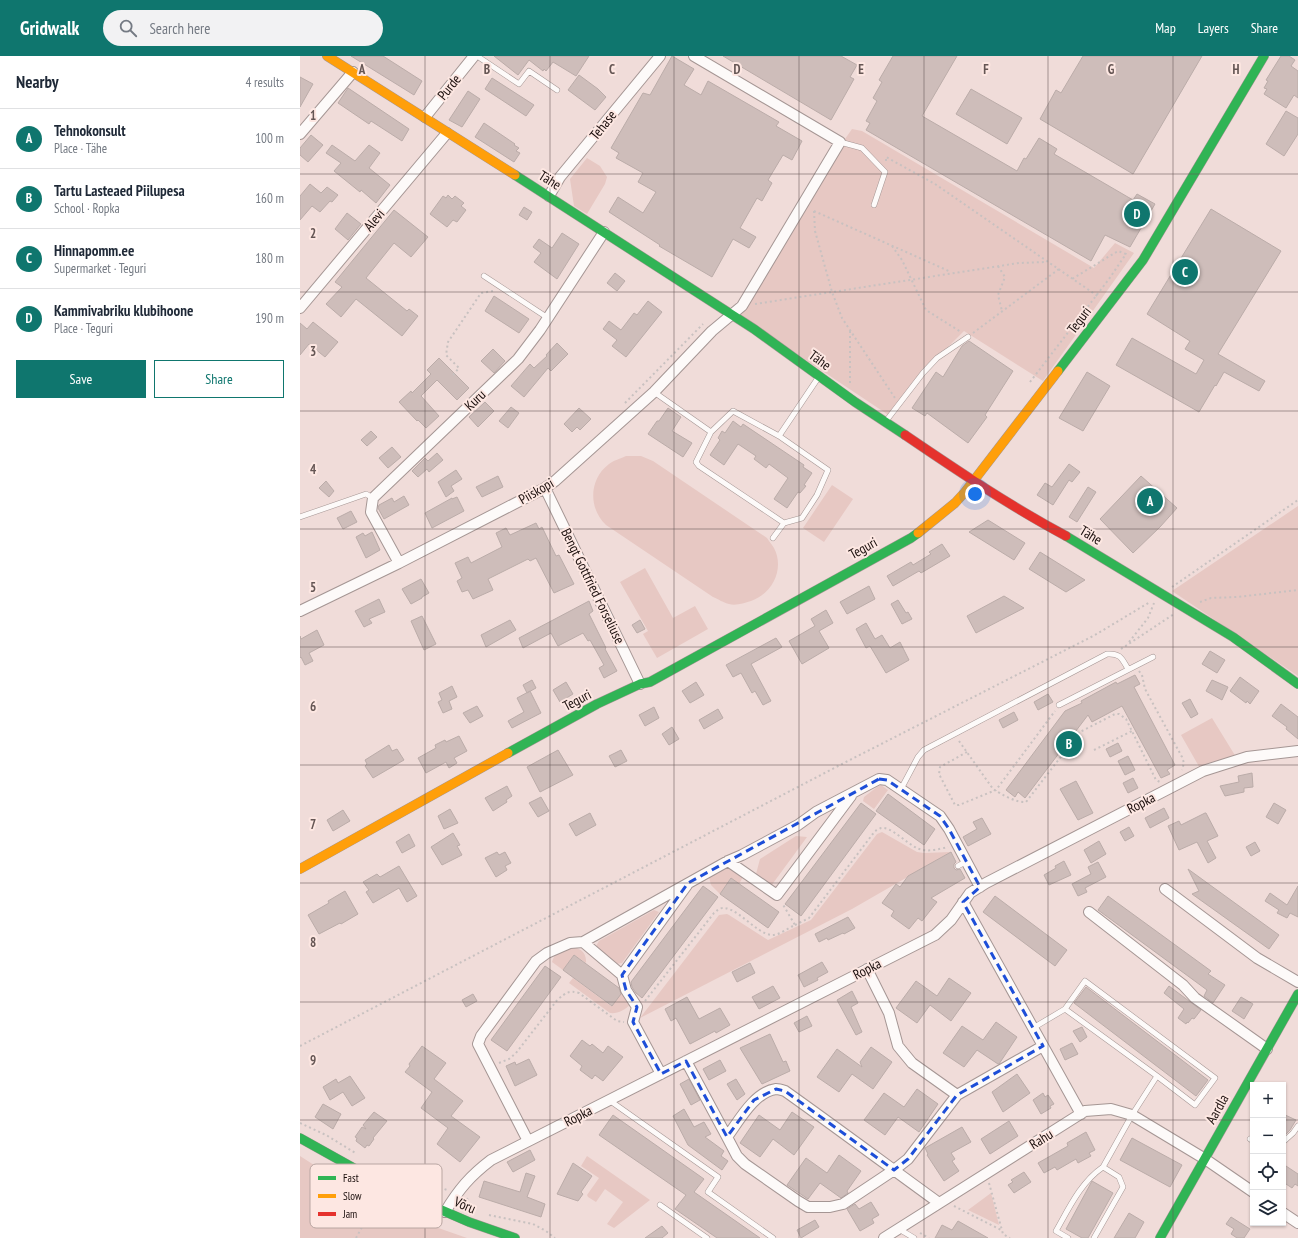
<!DOCTYPE html>
<meta charset="utf-8">
<style>
:root{--surface:#fff;--page:#f2f2f3;--text:#1f2937;--muted:#747a83;--line:#e0e1e3;--accent:#0f766e}
body{margin:0;font-family:"PT Sans Narrow",sans-serif;background:var(--page);color:var(--text)}
.controls{position:absolute;right:12px;bottom:12px;display:grid;overflow:hidden;border-radius:0px;box-shadow:0 1px 3px #0004}
.controls button{width:36px;height:36px;display:grid;place-items:center;padding:0;border:0;border-bottom:1px solid var(--line);background:var(--surface);color:var(--text);font:20px sans-serif}
.you{position:absolute;left:675px;top:438px;width:14px;height:14px;margin:-10px;border:3px solid #fff;border-radius:50%;background:#1a73e8;box-shadow:0 0 0 6px #1a73e833}
.badge{display:grid;place-items:center;width:26px;height:26px;border-radius:50%;background:var(--accent);color:#fff;font-size:13px;font-weight:700}
.pin{position:absolute;translate:-50% -50%;border:2px solid #fff;box-shadow:0 1px 4px #0006}
.list{margin:0;padding:0;list-style:none}
h2{display:flex;justify-content:space-between;align-items:center;height:52px;margin:0;padding:0 16px;font-size:17px}
h2 small{font-size:13px;font-weight:400;color:var(--muted)}
.list li{display:grid;grid-template-columns:26px 1fr auto;gap:12px;align-items:center;box-sizing:border-box;height:60px;padding:0 16px;border-top:1px solid var(--line)}
.list b{display:block;font-size:15px;white-space:nowrap}
.list p{margin:0;font-size:13px;white-space:nowrap;color:var(--muted)}
.list em{font-size:13px;font-style:normal;color:var(--muted)}
.actions{display:flex;gap:8px;padding:12px 16px}
.actions a{flex:1;padding:9px 0;border:1px solid var(--accent);border-radius:0px;text-align:center;font-size:14px;color:var(--accent)}
.actions .main{background:var(--accent);color:#fff}
.icon{flex:none;width:22px;height:22px;fill:none;stroke:currentColor;stroke-width:2;stroke-linecap:round;stroke-linejoin:round}
.map{position:relative;flex:none;width:998px;height:1182px;overflow:hidden}
header{display:flex;align-items:center;gap:24px;box-sizing:border-box;height:56px;padding:0 20px;background:var(--accent);color:#fff}
header strong{font-size:19px}
nav{display:flex;gap:22px;margin-inline-start:auto;font-size:14px}
.search{width:280px;height:36px;background:var(--page);display:flex;align-items:center;gap:10px;box-sizing:border-box;padding:0 14px;border-radius:22px;color:var(--muted);font-size:15px}
main{display:flex}
aside{flex:1;background:var(--surface)}
.map>svg:first-child{display:block}
</style>
<header>
<strong>Gridwalk</strong>
<div class="search"><svg class="icon" aria-label="search" viewBox="0 0 24 24"><circle cx="10" cy="10" r="6"/><path d="M15 15l6 6"/></svg>Search here</div>
<nav><a>Map</a><a>Layers</a><a>Share</a></nav>
</header>
<main>
<aside>
<h2>Nearby<small>4 results</small></h2>
<ul class="list">
<li><span class="badge">A</span><div><b>Tehnokonsult</b><p>Place · Tähe</p></div><em>100 m</em></li>
<li><span class="badge">B</span><div><b>Tartu Lasteaed Piilupesa</b><p>School · Ropka</p></div><em>160 m</em></li>
<li><span class="badge">C</span><div><b>Hinnapomm.ee</b><p>Supermarket · Teguri</p></div><em>180 m</em></li>
<li><span class="badge">D</span><div><b>Kammivabriku klubihoone</b><p>Place · Teguri</p></div><em>190 m</em></li>
</ul>
<div class="actions"><a class="main">Save</a><a>Share</a></div>
</aside>
<div class="map">
<svg width="998" height="1182" viewBox="0 0 998 1182">
<rect width="100%" height="100%" fill="#f0dcd9"/>
<path fill="#e7c8c3" d="M552 73 562 75 794 212 815 187 834 197 743 325 664 275 637 302 590 360 440 260 545 83Z
M287 102 300 110 307 121 305 128 287 158 274 150 270 123Z
M326 400H341L353 405 467 482C469 485 472 489 474 492 485 513 472 538 451 545 444 547 436 550 429 548 424 547 418 543 413 541L306 469C288 452 289 423 309 408 314 404 320 403 326 400Z
M532 429 553 443 524 486 503 472Z
M998 450V620L872 535Z
M345 512 373 562 395 550 408 573 357 602 343 578 348 575 320 526Z
M912 662 936 701 901 714 881 679Z
M581 729 588 734 574 753 563 745 564 741 577 731Z
M582 776 617 796 624 797 651 796 552 853 340 962 419 859 427 858 429 859 468 884 511 864 577 778Z
M496 780 507 781 471 830 456 818 460 803Z
M425 811H428L443 821 439 828 431 822 420 838 411 829 409 821Z
M354 854 359 856 322 907 316 908 295 892 299 885Z
M269 890C279 891 287 896 286 907L274 899 263 914 252 906C254 897 262 894 269 890Z
M273 922 311 950 323 935 330 948C326 954 317 958 310 957L269 927Z
M0 1100 81 1152 167 1182H0Z
M287 1100 350 1144 314 1172 307 1168 323 1146 305 1133 296 1146 288 1141 287 1139 299 1122 281 1110Z
M691 1137 699 1169 668 1154Z"/>
<path fill="#cebdba" stroke="#bbaca9" d="M51 0H83L122 25 114 39Z
M194 0H289L276 20 253 6 246 15 244 13 243 15 229 4 218 19Z
M372 0 394 13 384 29 401 39 408 25 479 66 476 70 502 85 492 104 483 99 468 124 472 127 462 145 457 142 440 172 456 181 449 192 433 183 412 221 359 190 360 189 309 156 318 141 343 157 356 136 338 126 343 117 316 102 319 97 311 92 343 37 350 39Z
M423 0H541L557 9 550 21 554 23 531 64Z
M593 0H657L622 60 717 115 724 102 726 103 739 82 757 93 754 98 833 144 837 138 855 148 830 191 805 179 791 205 566 74 570 67 566 65 577 45 573 42 582 26 579 24Z
M783 0H902L833 118 740 63 756 34 761 37Z
M981 0H989L995 4 991 10 998 15V42L994 39 986 52 964 38 967 33 964 32 968 25 966 24Z
M279 19 298 33 306 41 295 54 268 34Z
M0 21 13 28 0 51Z
M192 22 234 49 226 60 185 33Z
M48 32 109 73 102 85 71 65 69 68 38 47Z
M671 33 722 62 707 88 656 58Z
M168 35 180 43 162 71 149 64Z
M986 55 998 62V78L984 100 966 88Z
M184 67 215 88 214 89 219 92 216 95 220 97 214 106 175 81Z
M11 79 23 89 8 106 0 99V92Z
M32 89 55 105 69 89 80 97 69 112 90 129 76 147 61 134 60 136 34 115 41 107 26 97Z
M10 128 21 137 27 131 38 139 32 146 30 145 20 156 12 150 0 164V140Z
M148 139 152 143 155 140 164 147 161 150 166 154 157 166 153 164 147 171 130 158 143 140 146 142Z
M224 151 232 156 227 164 219 159Z
M911 153 981 195 918 298 965 325 959 335 924 316 916 330 915 329 899 356 816 309 832 282 896 318 904 304 885 293 890 285 847 258Z
M94 154 128 181 111 201 94 187 66 222 107 255 109 253 118 260 102 280 56 243 41 261 26 248 42 231 35 226Z
M47 157 61 168 48 184 35 173Z
M262 177 279 188 257 223 234 206 241 197 233 191 239 183 252 192Z
M315 217 325 225 317 235 307 227Z
M194 240 229 263 219 277 185 255Z
M348 245 362 256 326 301 312 290 317 284 303 273 309 265 321 274 334 257 337 259Z
M13 266 38 286 25 301 9 288 0 299V267L7 273Z
M669 285 713 315 685 359 687 361 668 387 627 357 625 360 612 352 636 316 643 321 662 290Z
M257 287 268 298 251 315 248 312 224 341 211 330 230 308 234 312 247 300 246 299Z
M193 293 205 305 194 317 181 305Z
M139 302 169 332 157 344 137 324 121 340 139 360 126 372 118 364 117 365 99 346 111 335 112 337 131 318 127 314Z
M787 316 810 330 783 375 759 362Z
M185 346 194 355 178 371 169 361Z
M211 351 219 357 208 372 199 365Z
M279 352 291 363 280 374 277 371 272 376 264 368Z
M368 352 381 361 372 375 392 387 383 401 348 378 357 365H359Z
M433 365 441 371 443 368 504 409 503 411 512 417 504 429 506 430 500 437 498 436 487 452 474 443 488 422 469 408 466 412 454 403 456 400 438 388 424 409 410 399 420 384 418 382 422 375 425 377Z
M71 375 77 381 67 390 61 384Z
M92 391 101 401 88 412 79 402Z
M137 397 143 404 129 416 127 413 118 421 112 415 125 402 128 405Z
M769 408 780 416 772 426 769 424 753 449 737 439 745 427 752 431Z
M156 414 162 423 151 430 154 435 146 441 138 426Z
M198 420 203 431 182 441 176 431Z
M841 420 877 452 860 471 833 497 800 463Z
M26 425 34 435 29 441 19 432Z
M788 431 796 436 777 466 769 461Z
M104 440 109 449 84 463 78 452 79 449 92 442 94 446Z
M157 441 164 455 132 472 125 457 152 442V443Z
M51 455 57 466 43 473 37 462Z
M688 464 725 487 714 504 669 476Z
M236 467 239 473 242 471 256 500 259 499 274 528 254 537 236 502 230 505 228 503 188 523 193 534 173 543 168 534 162 536 157 525 162 522 155 507 168 501 171 507 202 491 196 477 206 472 210 479Z
M72 476 80 494 66 502 56 481 63 477 65 480Z
M642 488 650 500 621 517 619 515 593 530 587 520 611 506 613 509 631 498 629 496Z
M740 496 785 524 766 536 729 513Z
M121 523 129 537 122 541V542L111 548 102 533Z
M569 530 575 543 547 558 540 546Z
M704 540 724 552 676 577 667 560Z
M79 543 85 556 69 563 72 567 64 571 55 555Z
M598 544 606 557 608 556 612 563 602 568 591 548Z
M289 545 293 555 289 558 306 592 305 593 317 615 304 622 299 612 304 609 290 584 288 585 283 577 258 590 251 577 223 592 219 582Z
M526 554 533 567 519 575 529 592 502 608 489 585 515 570 511 563Z
M122 560 136 588 124 594 111 565Z
M210 564 216 574 186 591 181 579Z
M340 564 345 573 337 577 332 569Z
M566 567 575 583 582 579 590 592 600 586 609 604 586 617 570 590 566 592 556 573Z
M17 574 24 589 9 597 13 605 5 609 1 601 0 602V580L1 583Z
M476 582 482 591 451 608 471 645 463 649 455 635 452 637 441 617 433 621 426 609Z
M910 595 925 604 917 617 902 608Z
M835 619 840 628 834 631 875 709 867 714 870 718 861 722 822 650 792 666 788 659 725 742 718 736 715 741 706 734 765 655 782 647 781 645 816 626 817 628Z
M940 621 959 635 950 648 947 645 946 647 930 635Z
M232 624 236 632 227 637 223 629Z
M912 624 928 631 922 644 906 635Z
M266 626 273 638 260 646 253 634Z
M396 626 404 639 390 647 382 635Z
M152 630 157 641 149 645 152 653 143 657 138 646 142 644 139 637Z
M230 635 241 657 212 672 208 665 224 656 217 642Z
M748 638 753 646 738 654 734 646Z
M890 643 898 658 891 662 882 647Z
M981 648 998 661V683L986 673 987 671 972 660Z
M177 650 183 660 170 667 163 657Z
M354 651 359 662 345 670 339 659Z
M418 653 423 662 404 673 399 664Z
M714 656 718 664 703 672 699 664Z
M372 671 379 683 369 689 362 678Z
M159 680 167 695 154 702 157 707 149 712 146 706 126 717 118 702 136 692 135 689 145 684 146 686Z
M818 687 822 695 810 701 806 693Z
M89 689 92 695 97 693 104 704 73 722 65 710 67 708 65 704Z
M258 694 273 719 240 736 227 711Z
M321 694 327 705 315 711 309 700Z
M828 700 835 714 825 719 818 705Z
M952 717 953 731 944 732V736L925 740 920 730 939 726 938 720Z
M833 722 838 732 828 737 823 727Z
M776 725 793 757 778 764 760 733Z
M207 730 212 740 206 744 207 746 193 755 185 742Z
M588 738 635 773 624 789 576 755Z
M241 741 249 755 238 761 229 747Z
M561 747 576 758 501 860 485 848Z
M974 747 986 754 978 768 966 761Z
M864 752 869 762 850 772 845 762Z
M150 753 158 767 144 773 138 760Z
M43 754 50 765 33 775 27 764Z
M290 757 296 769 276 780 269 768Z
M905 757H906L918 780 907 785 916 802 908 807 897 786 879 794 868 770 879 765 881 769Z
M682 762 691 778 668 790 663 781 677 773 673 766Z
M829 771 834 780 825 785 820 776Z
M153 777 160 789 157 790 162 799 142 809 131 791Z
M109 778 115 790 102 797 96 786Z
M799 785 806 798 791 807 784 794Z
M955 786 960 795 951 800 946 791Z
M197 796 199 799 205 796 211 807 205 810 207 814 196 821 185 802Z
M651 796 656 806 654 808V812L656 814 660 813 665 822 631 842 637 846 622 865 618 862 609 873 591 860 594 855 582 847 596 828 600 831 608 820Z
M764 805 771 819 749 829 744 819 756 812 755 810Z
M798 806 806 821 785 832 787 836 778 840 772 828 791 818 788 811Z
M99 810 117 840 107 846 99 832 73 847 66 836 69 834 63 826 77 818 80 821Z
M888 813 979 879 969 893 892 838 899 835Z
M431 822 479 856 468 872 420 838Z
M403 830 418 841 342 942 336 937 332 931 331 926Z
M998 830V861L990 857 987 862 977 857 979 854 965 845 970 837 987 849Z
M45 835 58 858 41 868 40 867 19 878 8 859 29 847 28 845Z
M695 840 767 894 755 910 683 856Z
M808 840 911 915 908 918 925 929 913 947 904 940 907 934 798 854Z
M548 861 555 872 544 878 543 877 528 884 527 882 519 886 515 878Z
M274 899 319 932 321 938 312 950 263 914Z
M522 906 528 916 517 922 518 924 504 931 498 919Z
M450 907 455 917 437 926 432 916Z
M245 910 261 921 207 995 191 984Z
M649 922 671 937 651 965 630 949 617 967 596 952 616 925 637 940Z
M473 930 480 942 459 953 452 941Z
M869 930 901 954 894 963 892 962 888 967 887 966 886 968 878 962 884 953 864 937Z
M786 931 908 1024 896 1040 774 947Z
M552 935 558 947 551 951 562 976 556 979 537 944Z
M173 938 177 945 166 951 162 944Z
M387 941 399 963 420 952 430 969 416 977 415 975 390 988 376 962 371 965 365 953Z
M941 941 953 948 944 963 932 955Z
M507 960 512 970 499 976 494 967Z
M696 966 717 981 699 1008H698L677 994 664 1011 643 997 662 970 683 984Z
M782 971 787 981 780 986 773 975Z
M470 978 483 1006 486 1005 490 1015 462 1028 440 992Z
M282 984 290 990 292 988 303 997 308 990 323 1001 303 1025 295 1019 292 1023 280 1014 282 1010 270 1000Z
M772 987 778 998 765 1004 760 993Z
M122 990 146 1007 134 1023 163 1045 151 1060 180 1081 160 1106 137 1088 148 1072 121 1052 132 1036 105 1016 110 1010 109 1008Z
M571 991 592 1006 573 1033 552 1018 539 1036 517 1021 537 993 562 1011 560 1006Z
M229 1003 237 1019 215 1030 206 1010 215 1006 216 1009Z
M420 1004 426 1015 409 1024 403 1013Z
M717 1018 730 1037 703 1056 692 1036Z
M50 1020 65 1042 52 1050 43 1036 30 1044 23 1031 36 1023 38 1027Z
M389 1023 400 1044 391 1049 380 1028Z
M436 1023 445 1038 437 1044 427 1028Z
M617 1033 638 1048 619 1076 598 1061 585 1079 564 1064 584 1037 604 1051Z
M743 1037 745 1041 748 1039 754 1048 750 1050 751 1052 741 1058 733 1044Z
M23 1048 41 1058 33 1073 15 1061Z
M384 1053 394 1071 404 1066 411 1078 405 1081 424 1095 421 1100 428 1105 422 1114 388 1089 373 1060Z
M74 1056 87 1065 73 1082 74 1083 69 1090 67 1089 65 1092 56 1085 57 1082 55 1081 62 1071 66 1073 63 1069Z
M492 1056 514 1071 494 1099 473 1083 460 1101 440 1087 459 1059 480 1074Z
M983 1058 996 1064 990 1074 983 1081Z
M313 1059 404 1123 394 1136 460 1182H417L375 1153 386 1139 299 1079Z
M709 1065 718 1080 690 1098 681 1083Z
M662 1071 671 1086 651 1097 655 1103 652 1105 659 1115 644 1125 627 1099 628 1098 625 1092Z
M786 1076 795 1094 789 1097 791 1100 778 1107 776 1103 757 1114 755 1111 744 1117 738 1107 768 1090 767 1087Z
M832 1082 882 1109 870 1131 820 1104Z
M230 1094 235 1104 213 1116 207 1106Z
M539 1099 561 1115 547 1135 548 1137 541 1142 520 1127 508 1143 487 1129 506 1102 527 1117Z
M273 1107 292 1120 281 1136 283 1138 278 1145 257 1138Z
M983 1108 998 1118V1130L995 1128 992 1132 983 1126Z
M724 1116 731 1126 714 1137 708 1129 713 1126 711 1124Z
M226 1117 235 1120 227 1141 245 1148 241 1161 179 1141 184 1125 220 1136Z
M792 1125 813 1137 788 1182H782L766 1173Z
M571 1146 579 1159 572 1163 574 1167 560 1175 547 1153 555 1148 559 1153Z
M829 1157 844 1166 835 1182H814Z
M931 1161 950 1173 944 1182H937L931 1178 934 1173 926 1168Z
M515 1164 519 1171 501 1182 497 1174Z
M658 1165 688 1182H635L642 1169 652 1174Z
M362 1170 368 1177 362 1182H345Z"/>
<g fill="none" stroke-linecap="round" stroke-linejoin="round">
<g stroke="#a59694" stroke-width="6">
<path id="lane" d="M177 0 219 28 229 15 257 34
M540 86 562 92 585 116 574 149
M184 220 248 262
M354 336 411 376 433 355 479 380
M586 365 623 317 637 302 668 281
M411 376 396 406 399 410 484 467
M0 461 66 438 73 442
M473 482 484 467 502 462 517 439 528 414 479 380 518 322
M759 649 853 601
M601 733 618 701 624 694 807 598C821 597 822 603 828 613
M658 810 667 805
M765 953 785 925 915 1022 895 1049 857 1020
M733 972 765 953 857 1020 832 1059 803 1111 819 1121 823 1131 794 1182
M309 1044 418 1121 408 1136 473 1182
M950 1083 953 1085
M983 1086 993 1077 998 1070
M360 1149 407 1182
M599 1173 614 1182
M768 1182 756 1175C769 1152 781 1126 803 1111"/>
</g>
<g stroke="#a59694" stroke-width="12">
<path id="street" d="M125 61 174 0
M0 78 53 16
M249 140 260 121 360 0
M0 252 147 77
M245 432 340 628
M99 507 71 456 73 442 218 303 240 274 304 176
M0 555 99 507 245 432 255 425 354 336 412 275 442 250 540 86 394 0
M428 805 477 839 551 740
M865 833 957 902 998 926
M663 846 781 1058
M789 856 883 929 895 942 967 993
M283 886 322 919 387 829
M567 913 589 957 598 990 612 1007 657 1039 608 1103 594 1114 543 1148 530 1151H508L498 1145 445 1108 437 1100 427 1081C439 1065 454 1036 476 1033 479 1033 482 1034 485 1035 537 1072 588 1110 639 1147
M322 919 326 934 337 951 333 966 361 1018
M386 1005 427 1081
M657 1039 743 990
M228 1085 178 988 181 980 236 905 247 897 270 887 283 886 428 805 442 799 498 769 516 756 579 723 587 724 640 760 649 773 680 831
M145 1156C159 1133 170 1120 191 1104L635 879 651 864 670 837 686 827 903 715 947 701 998 695
M983 1157 998 1167
M584 1182 785 1055 811 1053 832 1059 905 1103 953 1136"/>
</g>
<g stroke="#a59694" stroke-width="10">
<path id="fast" d="M215 119 454 273 555 346 605 379
M758 315 843 204 964 0
M766 480 933 581 998 628
M208 697 297 648 340 628 350 626 611 482 618 477
M0 1082 86 1130 169 1166 215 1182
M860 1182 998 938"/>
</g>
<g stroke="#a59694" stroke-width="10">
<path id="slow" d="M27 0 215 119
M618 477 655 447 665 436 758 315
M0 813 208 697"/>
</g>
<g stroke="#a59694" stroke-width="10">
<path id="jam" d="M605 379C658 415 710 450 766 480"/>
</g>
<path stroke="#c8c1c0" stroke-width="2" stroke-dasharray="2 3" stroke-linecap="butt" d="M586 105V101L635 128 799 241
M514 155 515 175 532 236 542 262 595 342
M514 155 651 216
M592 190 602 204 626 254 661 276
M698 210 705 221 698 239 702 255
M455 248 719 207 747 206
M550 275V328
M673 277 759 213
M153 319 159 312 146 299 148 286 181 237 193 235
M730 326 809 223 826 198 818 195 772 223
M325 347 403 268
M872 531 998 444
M900 546 911 542 937 541 998 534
M829 586 848 562 854 547
M821 593 874 558
M839 615 842 619 845 633 882 701 884 707 882 714
M659 685 693 733C701 738 716 747 726 746L780 676 815 658H819L826 663 856 724 860 726
M794 694 832 675
M667 696 640 711 639 718 655 749H659L696 734 755 655
M495 869 509 862 575 775C577 774 579 773 581 772 591 770 607 788 617 792 626 797 639 793 648 791
M345 945 414 857C416 856 417 854 419 853 434 846 455 878 472 879 480 879 488 872 495 869L482 847
M0 990 542 708 795 579 850 546
M199 1007 209 1003 216 997 258 943C266 937 269 934 279 937L317 965 324 966
M0 1067 26 1079 57 1098
M689 1127 703 1178 710 1182
M126 1133 135 1134 139 1131 147 1134
M167 1142 169 1149 174 1154
M654 1150 703 1175
M189 1159 233 1168 246 1175 255 1182
M620 1177 629 1182
M56 1182 78 1142"/>
<use href="#lane" stroke="#fdfaf9" stroke-width="5"/>
<use href="#street" stroke="#fdfaf9" stroke-width="10"/>
<use href="#fast" stroke="#30b455" stroke-width="9"/>
<use href="#slow" stroke="#ff9f0a" stroke-width="9"/>
<use href="#jam" stroke="#e5322d" stroke-width="9"/>
</g>
<path fill="none" stroke="#1d4ed8" stroke-width="3" stroke-dasharray="8 5" stroke-linejoin="round" d="M579 723 587 724 640 760 649 773 680 831 663 846 743 990 657 1039 608 1103 594 1114 485 1035 476 1033 454 1044 427 1081 386 1005 361 1018 333 966 337 951 326 934 322 919 388 827Z"/>
<path fill="none" stroke="#655654" stroke-width="1" stroke-opacity="0.55" d="M125 0V1182M250 0V1182M374 0V1182M499 0V1182M624 0V1182M748 0V1182M873 0V1182M0 118H998M0 236H998M0 355H998M0 473H998M0 591H998M0 709H998M0 827H998M0 946H998M0 1064H953M983 1064H998"/>
<g text-anchor="middle" stroke-width="4" stroke-linejoin="round" paint-order="stroke">
<g font-size="14" fill="#1a0e0c" stroke="#fde7e2">
<text transform="translate(149 31) rotate(-51)" y="5">Purde</text>
<text transform="translate(303 69) rotate(-51)" y="5">Tehase</text>
<text transform="translate(250 124) rotate(32)" y="5">Tähe</text>
<text transform="translate(74 164) rotate(-50)" y="5">Alevi</text>
<text transform="translate(779 264) rotate(-53)" y="5">Teguri</text>
<text transform="translate(520 304) rotate(36)" y="5">Tähe</text>
<text transform="translate(175 344) rotate(-44)" y="5">Kuru</text>
<text transform="translate(236 435) rotate(-30)" y="5">Piiskopi</text>
<text transform="translate(791 479) rotate(31)" y="5">Tähe</text>
<text transform="translate(563 492) rotate(-29)" y="5">Teguri</text>
<text transform="translate(293 530) rotate(64)" y="5">Bengt Gottfried Forseliuse</text>
<text transform="translate(277 644) rotate(-28)" y="5">Teguri</text>
<text transform="translate(841 747) rotate(-27)" y="5">Ropka</text>
<text transform="translate(567 913) rotate(-27)" y="5">Ropka</text>
<text transform="translate(917 1053) rotate(-61)" y="5">Aardla</text>
<text transform="translate(278 1060) rotate(-27)" y="5">Ropka</text>
<text transform="translate(741 1083) rotate(-32)" y="5">Rahu</text>
<text transform="translate(165 1149) rotate(23)" y="5">Võru</text>
</g>
</g>
<rect x="10" y="1108" width="132" height="64" rx="6" fill="#fde7e2" stroke="#b9a6a2" stroke-width="1"/>
<rect x="18" y="1120" width="18" height="4" fill="#30b455"/>
<rect x="18" y="1138" width="18" height="4" fill="#ff9f0a"/>
<rect x="18" y="1156" width="18" height="4" fill="#e5322d"/>
<g font-size="11" fill="#1a0e0c">
<text x="43" y="1126">Fast</text>
<text x="43" y="1144">Slow</text>
<text x="43" y="1162">Jam</text>
</g>
<g font-size="13" text-anchor="middle" font-weight="bold" fill="#655654" stroke="#fde7e2" stroke-width="4" stroke-linejoin="round" paint-order="stroke">
<text x="62" y="18">A</text>
<text x="187" y="18">B</text>
<text x="312" y="18">C</text>
<text x="437" y="18">D</text>
<text x="561" y="18">E</text>
<text x="686" y="18">F</text>
<text x="811" y="18">G</text>
<text x="936" y="18">H</text>
<text x="13" y="64">1</text>
<text x="13" y="182">2</text>
<text x="13" y="300">3</text>
<text x="13" y="418">4</text>
<text x="13" y="536">5</text>
<text x="13" y="655">6</text>
<text x="13" y="773">7</text>
<text x="13" y="891">8</text>
<text x="13" y="1009">9</text>
</g>
</svg>
<div class="controls">
<button>+</button>
<button>−</button>
<button><svg class="icon" aria-label="locate" viewBox="0 0 24 24"><circle cx="12" cy="12" r="6"/><path d="M12 2v4M12 18v4M2 12h4M18 12h4"/></svg></button>
<button><svg class="icon" aria-label="layers" viewBox="0 0 24 24"><path d="M12 4l9 5-9 5-9-5zM3 14l9 5 9-5"/></svg></button>
</div>
<div class="you"></div>
<div class="pin badge" style="left:850px;top:445px">A</div>
<div class="pin badge" style="left:769px;top:688px">B</div>
<div class="pin badge" style="left:885px;top:216px">C</div>
<div class="pin badge" style="left:837px;top:158px">D</div>
</div>
</main>
